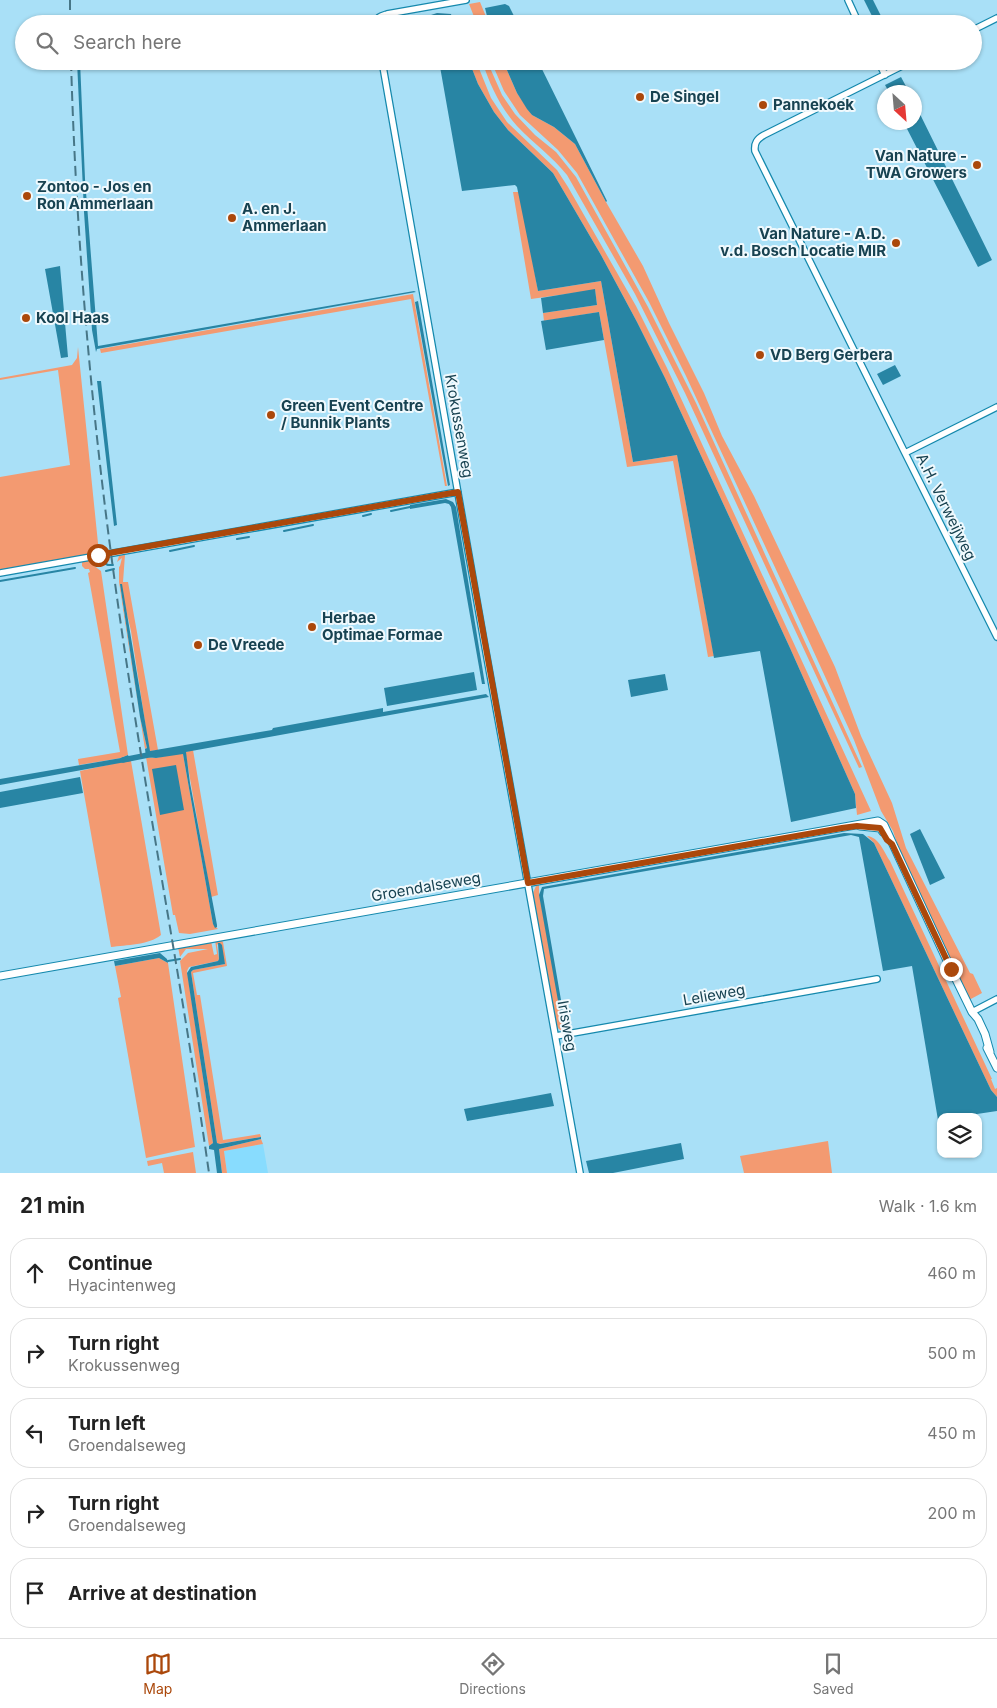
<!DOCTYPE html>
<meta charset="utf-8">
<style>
:root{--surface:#fff;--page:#f6f6f6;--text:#222;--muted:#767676;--line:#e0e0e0;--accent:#ab480b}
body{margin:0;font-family:Inter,sans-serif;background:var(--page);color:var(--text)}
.controls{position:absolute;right:15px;bottom:15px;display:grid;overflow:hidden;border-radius:10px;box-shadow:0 1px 4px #0004}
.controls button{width:45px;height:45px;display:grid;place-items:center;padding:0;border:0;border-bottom:1px solid var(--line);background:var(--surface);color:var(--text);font:25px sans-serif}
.compass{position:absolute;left:877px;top:85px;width:45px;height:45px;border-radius:50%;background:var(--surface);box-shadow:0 1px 4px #0004;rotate:154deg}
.stop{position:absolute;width:15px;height:15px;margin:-11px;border:4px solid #ab480b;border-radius:50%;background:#fff}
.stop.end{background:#ab480b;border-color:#fff;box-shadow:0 1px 5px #0008}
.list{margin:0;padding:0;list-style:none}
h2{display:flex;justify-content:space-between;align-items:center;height:65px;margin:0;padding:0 20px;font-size:21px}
h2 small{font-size:16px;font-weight:400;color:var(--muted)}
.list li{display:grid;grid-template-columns:32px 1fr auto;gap:15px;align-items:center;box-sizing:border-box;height:70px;margin:0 10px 10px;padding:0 10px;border:1px solid var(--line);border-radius:20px}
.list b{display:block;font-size:19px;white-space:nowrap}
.list p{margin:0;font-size:16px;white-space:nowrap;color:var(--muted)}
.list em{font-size:16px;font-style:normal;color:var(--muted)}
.icon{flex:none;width:28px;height:28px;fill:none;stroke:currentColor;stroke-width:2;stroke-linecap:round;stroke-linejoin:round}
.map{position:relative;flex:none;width:997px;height:1173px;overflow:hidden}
.search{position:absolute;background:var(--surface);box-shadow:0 1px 4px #0004;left:15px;right:15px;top:15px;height:55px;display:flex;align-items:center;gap:12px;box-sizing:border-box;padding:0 18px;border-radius:28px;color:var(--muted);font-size:19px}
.sheet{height:465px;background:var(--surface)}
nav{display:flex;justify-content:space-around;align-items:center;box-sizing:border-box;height:70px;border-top:1px solid var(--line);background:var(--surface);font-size:14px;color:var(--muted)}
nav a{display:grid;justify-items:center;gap:2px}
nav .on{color:var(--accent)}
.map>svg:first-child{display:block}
</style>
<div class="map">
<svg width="997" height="1173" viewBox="0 0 997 1173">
<rect width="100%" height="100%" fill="#a9e0f7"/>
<path fill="#88dcfe" d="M263 1144 268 1173H227L224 1151Z"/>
<path fill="#f39a71" d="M480 2 489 24H477L469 4Z
M469 61H476L491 98 507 122 557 170 568 187 636 306 667 368 871 811 857 815 855 794 790 648 665 378 637 322 601 255 553 173 508 130 494 112 478 84Z
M482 61H487L502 95 515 114 535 135 556 152 576 177 648 307 696 403 862 767 859 768 685 393 635 294 567 175C552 156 533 143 517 126 500 107 490 85 482 61Z
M491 61H503L517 93 532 115 554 127 575 144 606 202 643 266 669 323 704 393 722 436 754 496 835 667 861 736 892 803 906 848 970 973 973 974 982 993 969 1000 902 858 893 831 881 811 854 740 786 591 686 376 649 302 577 173 558 150 520 115 504 91Z
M513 192H520L538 291 601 281 633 462 677 455 714 656 708 657 673 461 627 467 599 312 544 321 543 313 597 305 595 290 531 299Z
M413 294 447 486H445L411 299 101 353 100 349Z
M78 347 99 553 0 570V477L70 465 58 370 0 380V378L72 365 77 358Z
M125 555 123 582H128L158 750 150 751 149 748 131 631 120 584 140 717 147 748 145 749 119 585V567L120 566 122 558 117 562 119 556Z
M100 558 101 563 98 561 90 563 101 571 128 755 121 758 79 765 78 759 120 752 88 573 90 572 89 569H85L82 566V561Z
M193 750 218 895 211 897 186 756V752Z
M180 753 183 754 213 924 218 929 190 934 179 933 175 915H173L146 757 156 758Z
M126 761H131L161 935C149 945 126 945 111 947L80 771Z
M867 836C879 837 884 852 890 861L992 1079H991L995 1089 997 1088V1097L991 1090 874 843Z
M539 884V892L563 1024 567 1028H571V1030C564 1032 560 1032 556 1025L533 893 536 886Z
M220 939 223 942 227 966 193 973 197 995H200L223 1140 260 1134 261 1137 219 1144 217 1143 191 972 193 970 225 964 219 943 217 945 219 959 218 961 189 967 187 971 213 1143 209 1146 180 961 188 953 208 949H186L180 957 178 947 211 941 214 955 217 954 215 940Z
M159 958 168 963 195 1147 146 1158 118 998 121 997 115 966Z
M261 1139 263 1144 224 1151 227 1173H222L219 1149Z
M828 1141 832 1173H744L740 1156Z
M193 1152 196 1173H164L162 1163 148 1166 147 1161Z"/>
<path fill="#2885a4" d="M864 0H873L885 24H876Z
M505 4 509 6 518 24H489L485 8Z
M437 13 451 14 454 24H432L431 15Z
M77 61H80L85 179 98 346 414 291 416 292 97 349 96 352 92 330 84 212Z
M439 61H469L478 84 494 112 508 130 553 173 601 255 637 322 665 378 790 648 855 794 856 808 791 822 760 651 714 658 677 455 633 462 601 281 538 291 517 187 515 185 462 191Z
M503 61H538L607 201 606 202 575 144 554 127 532 115 527 109 517 93Z
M901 77 909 92H889L885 85Z
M915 104 992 260 978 267 904 123 914 122Z
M60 266 68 357 61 358 45 269Z
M595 289 597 305 543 313 541 298Z
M418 301 450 485 448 486 415 302Z
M599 312 604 340 546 350 541 321Z
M895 365 901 376 883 385 877 374Z
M97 381H101L117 525 114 526Z
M446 499 453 502 456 507 485 684H482L451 507 449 504 445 503 410 509V505Z
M120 584H122L150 751 272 730 273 728 383 708V712L486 694 489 697 186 752 190 783 217 925V927L215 928 213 924 183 754 156 758 146 757 145 749 147 748 140 717Z
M474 672 477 690 387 706 384 688Z
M665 674 668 690 631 697 628 680Z
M128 755 131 761 0 785V779L121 758Z
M176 765 184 810 160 815 152 769Z
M80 777 83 793 0 808V792Z
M920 829 945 878 930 885 910 834Z
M844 833 863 834 874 843 991 1090 997 1097V1111L957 1117H941V1119L938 1120 912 966 883 971 859 837 851 835 544 889 543 896 565 1023H562L539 895 542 887Z
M218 943H220L222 945 225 964 193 970 191 972 217 1143 220 1144 261 1137V1139L219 1149 222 1173H217L214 1150 209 1149V1146L213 1143 187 973 191 967 218 961 219 959Z
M160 953 167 959 168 963 159 958 115 966 114 961Z
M551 1093 554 1106 467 1121 464 1109Z
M681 1143 684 1159 613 1173H589L586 1161Z"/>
<path fill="#a9e0f7" d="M119 582 133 678 146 759 144 757 143 749 144 747 138 717 119 599 117 584Z"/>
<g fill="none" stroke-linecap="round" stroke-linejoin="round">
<path stroke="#2885a4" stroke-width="2" d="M391 511 410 507
M363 516 371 514
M284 531 313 525
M237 539 249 537
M170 551 194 546
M104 563 108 565H113
M106 571 114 569
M0 581 75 568
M168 961 180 959"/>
<path stroke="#2885a4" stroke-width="5.5" d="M123 760 153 754"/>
<g stroke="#1589ad" stroke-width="8">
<path id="minor" d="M848 0 859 24
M376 24C376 17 381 16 387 14L466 0
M973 30 997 18
M382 61 484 641 580 1173
M878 61 885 75
M997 407 905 453 997 637
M905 453 755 151C754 143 757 139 764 135L912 61
M0 573 458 492
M972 1012 997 999
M556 1036 877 979"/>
</g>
<g stroke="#1589ad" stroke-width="9">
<path id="tertiary" d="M860 826 880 828 883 832
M0 976 878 821 884 825 951 969 972 1012 978 1019 985 1034 990 1052
M987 1048 997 1068"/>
</g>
<use href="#minor" stroke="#fff" stroke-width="5.5"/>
<use href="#tertiary" stroke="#fff" stroke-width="7"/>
<path stroke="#477687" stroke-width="2" stroke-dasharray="10 5" stroke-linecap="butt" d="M70 0V24
M71 61C76 236 91 410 115 583 142 780 181 976 209 1173"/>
</g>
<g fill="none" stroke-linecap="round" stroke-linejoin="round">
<path stroke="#ab480b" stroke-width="6" d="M98 555 458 492 528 883 842 828 857 826 880 828 887 840 892 844 951 969"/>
</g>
<g fill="#ab480b" stroke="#f0f9fd" stroke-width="2">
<circle cx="640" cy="97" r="5"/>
<circle cx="763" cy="105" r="5"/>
<circle cx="977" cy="165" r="5"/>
<circle cx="27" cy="196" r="5"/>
<circle cx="232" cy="218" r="5"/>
<circle cx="896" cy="243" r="5"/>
<circle cx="26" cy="318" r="5"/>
<circle cx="760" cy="355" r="5"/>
<circle cx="271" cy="415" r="5"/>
<circle cx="312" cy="627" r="5"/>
<circle cx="198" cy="645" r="5"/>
</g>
<g text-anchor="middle" stroke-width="4" stroke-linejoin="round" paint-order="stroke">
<g font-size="15" font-weight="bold" fill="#174251" stroke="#f0f9fd" text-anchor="start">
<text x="650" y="102">De Singel</text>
<text x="773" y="110">Pannekoek</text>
<text x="967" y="161" text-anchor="end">Van Nature -<tspan x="967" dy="17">TWA Growers</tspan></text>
<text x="37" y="192">Zontoo - Jos en<tspan x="37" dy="17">Ron Ammerlaan</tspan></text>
<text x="242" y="214">A. en J.<tspan x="242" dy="17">Ammerlaan</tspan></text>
<text x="886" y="239" text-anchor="end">Van Nature - A.D.<tspan x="886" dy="17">v.d. Bosch Locatie MIR</tspan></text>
<text x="36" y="323">Kool Haas</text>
<text x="770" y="360">VD Berg Gerbera</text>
<text x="281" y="411">Green Event Centre<tspan x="281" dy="17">/ Bunnik Plants</tspan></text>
<text x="322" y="623">Herbae<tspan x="322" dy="17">Optimae Formae</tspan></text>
<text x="208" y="650">De Vreede</text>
</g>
<g font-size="15" fill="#174251" stroke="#f0f9fd">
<text transform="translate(459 426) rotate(80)" y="5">Krokussenweg</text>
<text transform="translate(946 507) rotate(64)" y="5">A.H. Verweijweg</text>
<text transform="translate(426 887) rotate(-10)" y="5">Groendalseweg</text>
<text transform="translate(714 995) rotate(-10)" y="5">Lelieweg</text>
<text transform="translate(567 1026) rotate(80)" y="5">Irisweg</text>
</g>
</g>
</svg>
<div class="controls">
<button><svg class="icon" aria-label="layers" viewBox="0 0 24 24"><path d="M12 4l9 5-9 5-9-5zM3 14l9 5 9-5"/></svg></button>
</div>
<svg class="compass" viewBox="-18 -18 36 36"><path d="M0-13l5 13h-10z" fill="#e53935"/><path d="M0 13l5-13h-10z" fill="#767676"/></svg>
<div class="stop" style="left:98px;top:555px"></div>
<div class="stop end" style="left:951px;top:969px"></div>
<div class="search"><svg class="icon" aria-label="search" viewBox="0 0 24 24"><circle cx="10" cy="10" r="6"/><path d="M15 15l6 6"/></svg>Search here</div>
</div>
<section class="sheet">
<h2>21 min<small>Walk · 1.6 km</small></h2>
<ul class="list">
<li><svg class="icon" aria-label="ahead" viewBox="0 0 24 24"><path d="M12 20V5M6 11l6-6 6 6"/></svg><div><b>Continue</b><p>Hyacintenweg</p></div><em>460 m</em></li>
<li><svg class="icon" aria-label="right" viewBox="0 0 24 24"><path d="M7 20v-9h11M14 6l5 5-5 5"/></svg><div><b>Turn right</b><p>Krokussenweg</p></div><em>500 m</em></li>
<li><svg class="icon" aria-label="left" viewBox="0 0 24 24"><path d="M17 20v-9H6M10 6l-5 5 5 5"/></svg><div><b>Turn left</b><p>Groendalseweg</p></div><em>450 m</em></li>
<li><svg class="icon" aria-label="right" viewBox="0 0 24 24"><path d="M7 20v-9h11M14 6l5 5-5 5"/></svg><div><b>Turn right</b><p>Groendalseweg</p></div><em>200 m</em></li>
<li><svg class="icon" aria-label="arrive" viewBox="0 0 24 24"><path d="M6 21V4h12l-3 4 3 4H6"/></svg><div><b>Arrive at destination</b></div></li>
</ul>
</section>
<nav>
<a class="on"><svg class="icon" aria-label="map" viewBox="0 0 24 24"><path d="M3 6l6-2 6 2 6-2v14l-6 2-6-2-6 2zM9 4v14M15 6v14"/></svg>Map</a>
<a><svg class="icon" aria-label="directions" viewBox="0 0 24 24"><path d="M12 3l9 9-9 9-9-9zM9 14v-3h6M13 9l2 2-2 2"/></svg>Directions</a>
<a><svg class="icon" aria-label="saved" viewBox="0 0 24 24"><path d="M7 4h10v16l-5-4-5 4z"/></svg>Saved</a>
</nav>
